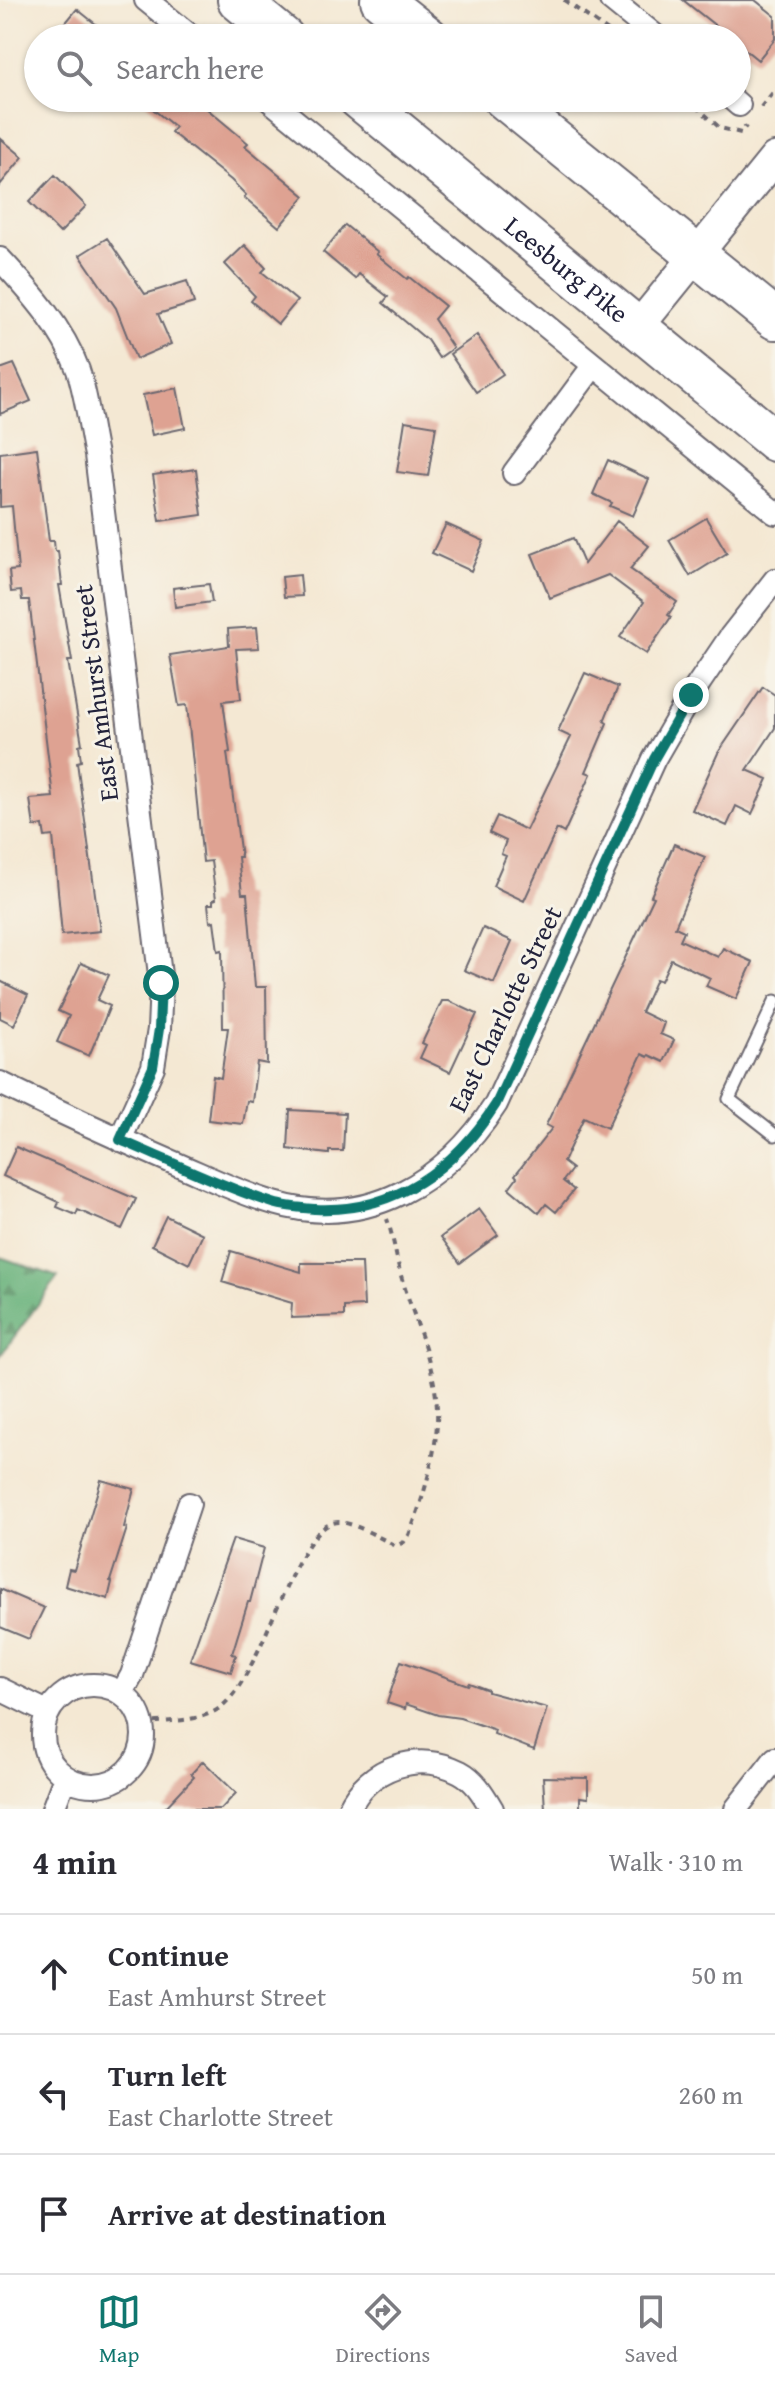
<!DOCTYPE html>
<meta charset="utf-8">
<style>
:root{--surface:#fff;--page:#f2f2f3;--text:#2b2b33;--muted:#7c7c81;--line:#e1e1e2;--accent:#0f766e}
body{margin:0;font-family:"Gentium Book Plus",serif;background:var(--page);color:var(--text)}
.stop{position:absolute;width:24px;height:24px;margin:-18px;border:6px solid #0f766e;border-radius:50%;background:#fff}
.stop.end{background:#0f766e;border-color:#fff;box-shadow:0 2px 8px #0008}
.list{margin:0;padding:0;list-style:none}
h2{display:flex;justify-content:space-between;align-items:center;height:104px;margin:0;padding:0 32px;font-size:34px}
h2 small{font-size:26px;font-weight:400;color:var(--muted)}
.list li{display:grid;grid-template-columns:52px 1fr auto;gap:24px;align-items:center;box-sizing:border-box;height:120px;padding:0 32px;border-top:2px solid var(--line)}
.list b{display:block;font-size:30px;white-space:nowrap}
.list p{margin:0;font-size:26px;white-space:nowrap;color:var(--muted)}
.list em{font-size:26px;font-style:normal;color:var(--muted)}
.icon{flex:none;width:44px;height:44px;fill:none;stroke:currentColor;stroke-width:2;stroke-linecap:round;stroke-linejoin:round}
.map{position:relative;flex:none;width:775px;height:1809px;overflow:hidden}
.search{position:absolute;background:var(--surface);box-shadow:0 2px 6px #0004;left:24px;right:24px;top:24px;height:88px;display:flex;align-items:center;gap:20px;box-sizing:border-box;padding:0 28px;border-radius:44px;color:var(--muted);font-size:30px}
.sheet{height:464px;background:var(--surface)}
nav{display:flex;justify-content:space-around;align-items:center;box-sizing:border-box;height:112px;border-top:2px solid var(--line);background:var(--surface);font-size:22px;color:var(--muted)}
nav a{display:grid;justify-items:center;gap:4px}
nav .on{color:var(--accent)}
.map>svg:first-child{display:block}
</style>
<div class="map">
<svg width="775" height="1809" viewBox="0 0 775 1809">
<defs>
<pattern id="forest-firs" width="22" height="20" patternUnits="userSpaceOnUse" patternTransform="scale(2)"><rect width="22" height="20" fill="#66b179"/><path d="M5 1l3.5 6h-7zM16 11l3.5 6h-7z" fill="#549064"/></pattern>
</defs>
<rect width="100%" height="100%" fill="#f7f3e8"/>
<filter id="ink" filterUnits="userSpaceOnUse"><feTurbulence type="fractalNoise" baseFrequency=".0125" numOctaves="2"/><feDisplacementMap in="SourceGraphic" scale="16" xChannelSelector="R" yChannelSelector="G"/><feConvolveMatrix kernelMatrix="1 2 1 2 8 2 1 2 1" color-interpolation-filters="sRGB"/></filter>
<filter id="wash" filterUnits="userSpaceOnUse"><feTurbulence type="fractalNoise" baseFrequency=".006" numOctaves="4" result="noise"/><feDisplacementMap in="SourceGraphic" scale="32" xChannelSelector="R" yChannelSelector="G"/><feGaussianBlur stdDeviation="1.8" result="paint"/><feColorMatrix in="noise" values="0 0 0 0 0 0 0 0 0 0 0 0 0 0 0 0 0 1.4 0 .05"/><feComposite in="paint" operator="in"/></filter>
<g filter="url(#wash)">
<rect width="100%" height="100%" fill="#f4e8d3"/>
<path fill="url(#forest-firs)" stroke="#446a5a" stroke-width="2" d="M0 1257 58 1277 0 1356Z"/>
<g id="blocks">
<path fill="#dea292" d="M683 0H755L775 16V39L758 60 737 43V38L726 34Z
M77 9 113 38H53Z
M139 98H194L248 143 245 146 305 196 279 227 244 197 246 195 231 180 171 132 175 127Z
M0 138 23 157 0 185Z
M55 175 86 206 60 233 29 202Z
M345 225 378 252 376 254 407 279 409 277 445 306 434 319 453 348 439 358 427 340 383 303 388 297 359 274 355 279 323 252Z
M107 238 145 294 187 281 194 303 158 314 171 344 136 359 116 308 80 255Z
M245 245 266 268 262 272 297 301 278 324 251 301 255 296 225 264Z
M477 335 503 374 476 392 450 354Z
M14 364 31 401 0 414V369Z
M177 388 185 428 152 435 143 395Z
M405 421 436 426 428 476 397 472Z
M37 448 49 541H54L55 551H58L62 585H59L72 661H68L82 744 79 745 81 761 77 762 100 931 62 935 53 836 45 837 43 825 34 827 30 799 53 797 29 600H22L21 591 11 592 9 571 18 570 12 506 0 507V453Z
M608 460 649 479 633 516 610 506 612 503 593 494Z
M196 469 202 515 160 521 153 475Z
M706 518 727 553 690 576 669 540Z
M617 521 649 546 630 569 677 602 668 615 671 617 646 654 620 637 644 602 608 575 550 598 532 554 573 538 584 564Z
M446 524 484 541 471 571 432 553Z
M300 575 302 596 284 597 282 577Z
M209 584 212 602 175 607 173 588Z
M257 627 259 648 236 649 241 699 223 701 230 752 227 753 241 857H238L242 894H247L255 987H266L267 1064 257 1062 252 1102 247 1101 243 1124 208 1120 213 1076 221 1078 228 1028H223L222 950 218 951 214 921 210 922 208 904H213V900L216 899 211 861 203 862 187 705 179 706 170 655 229 646 228 629Z
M585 673 618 687 604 721 607 723 586 772 591 774 564 833 557 829 524 901 493 886 506 856 501 854 506 841 489 833 497 816 526 830 571 737 558 731Z
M763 687 775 695V728L747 770 768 779 752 814 736 806 727 826 692 810 718 753Z
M674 844 705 857 675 927 684 931 680 940 718 957 723 948 753 962 736 999 706 986 710 978 671 959 661 981 656 979 641 1012 664 1023 660 1034 674 1040 664 1062 649 1055 648 1057 642 1054 607 1128 584 1117 563 1162 572 1169 563 1181 574 1190 556 1212 546 1204 539 1213 509 1188 517 1177 515 1175 552 1128 546 1125 654 897 651 896Z
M483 928 512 941 494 983 464 970Z
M81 963 109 975 97 1000 110 1006 89 1056 57 1042 69 1016 58 1011Z
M0 981 28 995 14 1025 0 1018Z
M442 1001H449L477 1014 450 1072 420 1058 426 1045 422 1043Z
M290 1110 345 1113 343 1151H329V1154L288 1149Z
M16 1147 136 1199 122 1229 78 1210 76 1215 57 1207 59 1202 3 1176Z
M479 1209 498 1235 460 1263 441 1237Z
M166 1216 203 1234 189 1264 152 1245Z
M231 1251 301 1272V1263H362L364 1306 344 1307V1316L291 1318 292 1303 222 1282Z
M101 1480 134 1489 124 1527 127 1528 110 1581 112 1582 108 1599 65 1586 69 1569 74 1570Z
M233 1539 264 1548 250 1602H248L232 1654 236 1655 231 1672 190 1660Z
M0 1589 44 1608 29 1639 0 1627Z
M401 1661 468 1685 469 1683 488 1690V1692L547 1708 534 1750 494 1734 495 1730 460 1718 438 1715 406 1704 405 1709 387 1703Z
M203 1761 236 1793 221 1809H164L194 1777 191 1774Z
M543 1777 588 1778V1798L580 1797V1809H545Z"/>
</g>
</g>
<g filter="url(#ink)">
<use href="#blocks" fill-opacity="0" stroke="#6c6770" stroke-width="2"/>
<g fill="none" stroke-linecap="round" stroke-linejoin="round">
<g stroke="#6c6770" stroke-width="15">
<path id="lane" d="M775 1001 729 1099 775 1135"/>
</g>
<g stroke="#6c6770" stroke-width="26">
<path id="street" d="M146 0 193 38
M611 0 658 38
M267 98 775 513
M731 98 739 105
M0 259C30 291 63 328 78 370 87 397 90 428 96 455L161 983 159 1029 153 1067 120 1140
M514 473 594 365
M0 1083C57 1111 114 1137 172 1162 205 1176 239 1193 274 1203 368 1231 447 1180 496 1104L654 759 691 695 731 636 775 580
M43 1735a50 50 0 1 1 100 0a50 50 0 1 1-100 0Z
M0 1689 47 1712
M122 1693 132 1675 189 1504
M53 1809 65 1777
M349 1809C368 1767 419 1750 460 1772 475 1780 483 1794 492 1809
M736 1809 775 1759"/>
</g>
<g stroke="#6c6770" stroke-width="34">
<path id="secondary" d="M638 327 775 158"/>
</g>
<g stroke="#6c6770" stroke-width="44">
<g id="highway">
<path d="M238 0 284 38"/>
<path d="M381 0 429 38"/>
<path id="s1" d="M358 98 775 441"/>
<path d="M503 98 775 319"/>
</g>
</g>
<path stroke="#6c6770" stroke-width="4" stroke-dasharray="6 6" stroke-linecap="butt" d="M564 0 618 38
M687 98 720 128 741 133 746 126
M761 107 775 90
M143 1723C166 1721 194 1722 215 1711 265 1683 292 1520 340 1522 355 1523 382 1539 396 1546L404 1542 409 1535C423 1500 439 1447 437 1409 435 1365 415 1321 402 1279 396 1259 394 1239 387 1219"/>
<use href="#lane" stroke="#fff" stroke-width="11"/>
<use href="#street" stroke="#fff" stroke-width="22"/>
<use href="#secondary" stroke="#fff" stroke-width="30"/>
<use href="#highway" stroke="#fff" stroke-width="40"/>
</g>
</g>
<g fill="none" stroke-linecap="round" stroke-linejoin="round" filter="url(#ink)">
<path stroke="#0f766e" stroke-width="10" d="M161 983 159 1029 153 1067 120 1140C170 1161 220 1186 273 1203 286 1207 301 1208 315 1209 394 1213 455 1168 496 1104L654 759 691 695"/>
</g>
<g text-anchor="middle" stroke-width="6" stroke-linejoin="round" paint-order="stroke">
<g font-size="26" fill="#22223b" stroke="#f7f3e8">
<text dy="9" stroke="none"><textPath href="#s1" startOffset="270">Leesburg Pike</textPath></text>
<text transform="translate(96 693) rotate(-97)" y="9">East Amhurst Street</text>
<text transform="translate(505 1009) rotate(-64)" y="9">East Charlotte Street</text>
</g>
</g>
</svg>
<div class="stop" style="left:161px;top:983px"></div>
<div class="stop end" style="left:691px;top:695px"></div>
<div class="search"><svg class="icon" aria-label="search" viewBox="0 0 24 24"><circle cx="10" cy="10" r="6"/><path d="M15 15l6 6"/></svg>Search here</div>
</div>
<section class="sheet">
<h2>4 min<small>Walk · 310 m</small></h2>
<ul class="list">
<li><svg class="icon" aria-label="ahead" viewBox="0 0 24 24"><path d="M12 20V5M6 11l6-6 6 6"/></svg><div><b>Continue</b><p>East Amhurst Street</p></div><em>50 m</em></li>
<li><svg class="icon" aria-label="left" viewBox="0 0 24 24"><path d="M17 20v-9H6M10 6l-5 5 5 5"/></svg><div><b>Turn left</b><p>East Charlotte Street</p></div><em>260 m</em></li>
<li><svg class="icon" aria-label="arrive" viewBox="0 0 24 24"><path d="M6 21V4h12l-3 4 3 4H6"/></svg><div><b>Arrive at destination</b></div></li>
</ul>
</section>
<nav>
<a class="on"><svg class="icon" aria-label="map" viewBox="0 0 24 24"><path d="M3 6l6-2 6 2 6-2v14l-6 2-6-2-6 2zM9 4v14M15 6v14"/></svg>Map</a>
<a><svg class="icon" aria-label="directions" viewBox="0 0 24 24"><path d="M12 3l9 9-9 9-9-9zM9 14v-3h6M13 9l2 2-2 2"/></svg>Directions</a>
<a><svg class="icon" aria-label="saved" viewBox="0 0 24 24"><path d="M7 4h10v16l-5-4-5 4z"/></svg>Saved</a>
</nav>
